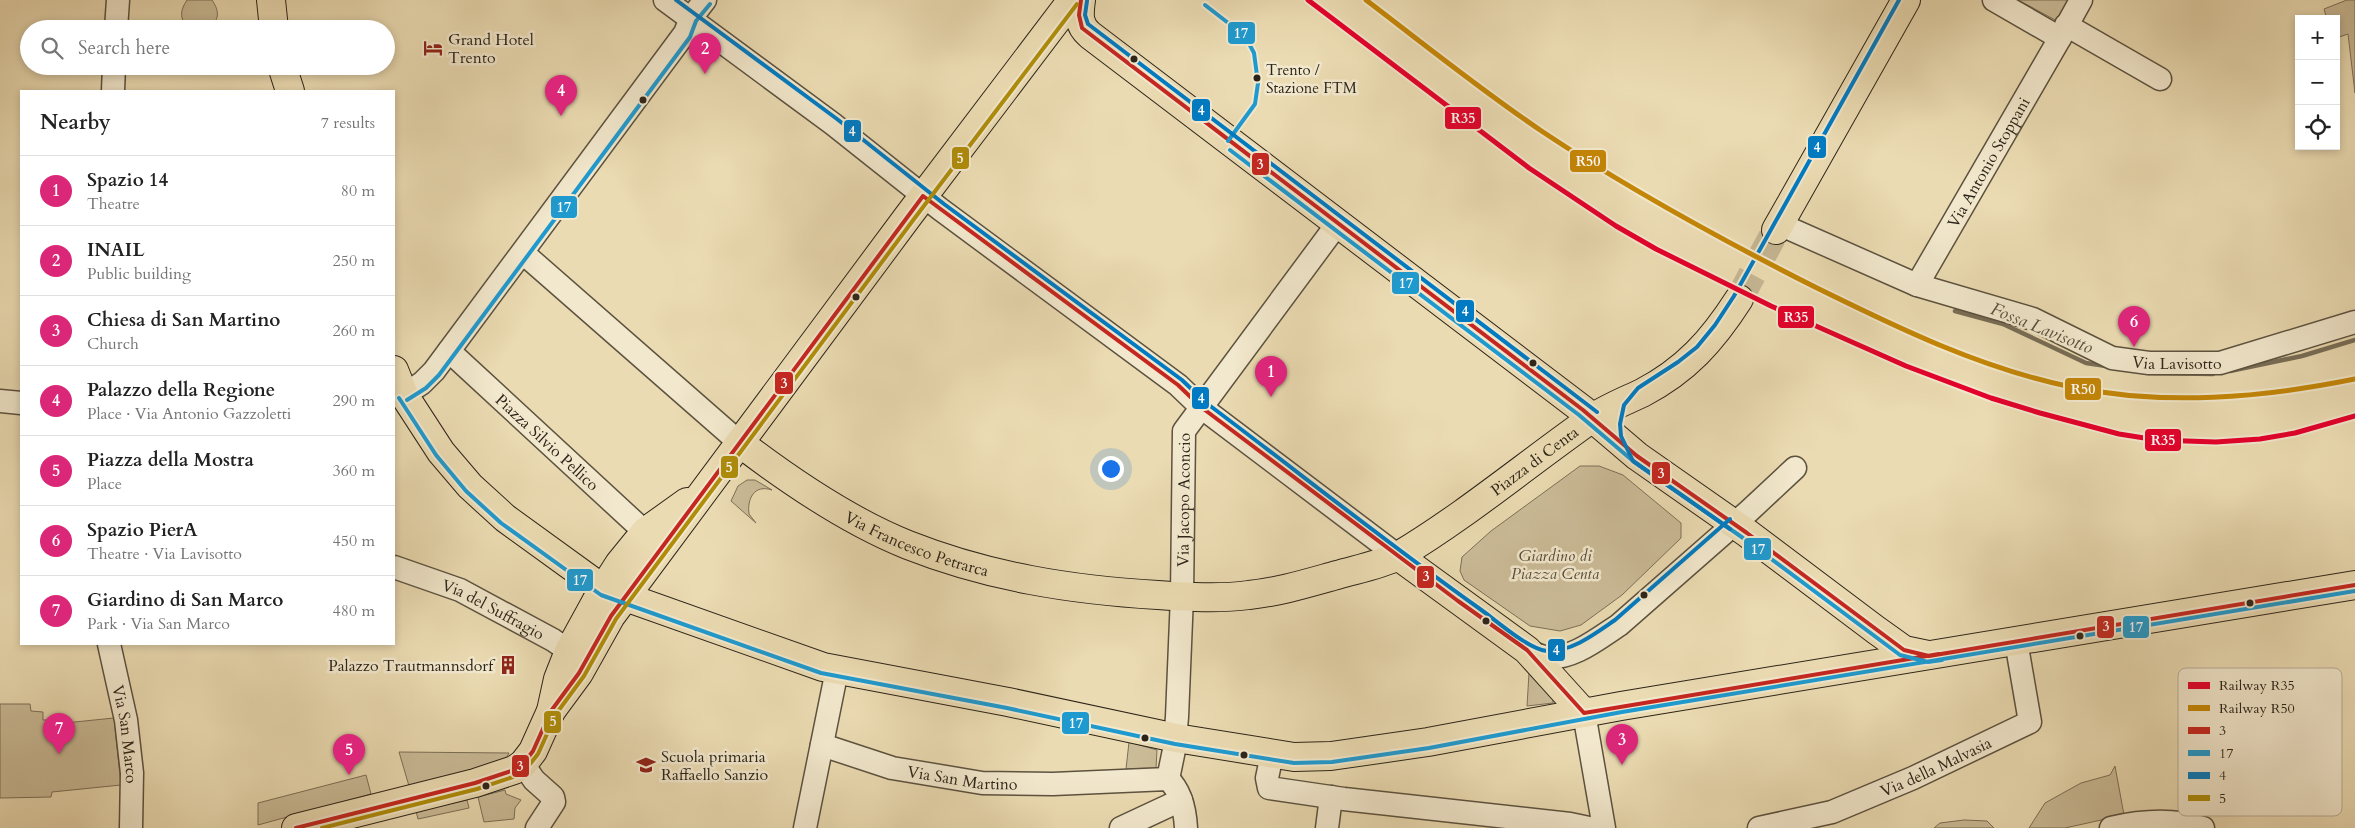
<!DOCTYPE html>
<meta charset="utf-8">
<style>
:root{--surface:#fff;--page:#f6f6f6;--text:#222;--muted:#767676;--line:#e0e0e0;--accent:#db2777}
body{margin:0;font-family:Cardo,serif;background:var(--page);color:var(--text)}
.controls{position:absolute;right:15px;top:15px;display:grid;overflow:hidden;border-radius:0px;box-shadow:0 2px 8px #0003}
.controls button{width:45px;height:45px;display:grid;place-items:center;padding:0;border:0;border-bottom:1px solid var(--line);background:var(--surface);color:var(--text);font:25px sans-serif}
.you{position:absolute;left:1110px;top:468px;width:18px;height:18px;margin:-12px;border:4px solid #fff;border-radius:50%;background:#1a73e8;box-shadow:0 0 0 8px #1a73e833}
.badge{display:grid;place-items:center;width:32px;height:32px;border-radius:50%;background:var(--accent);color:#fff;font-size:16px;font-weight:700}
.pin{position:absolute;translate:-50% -41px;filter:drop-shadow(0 1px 2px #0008)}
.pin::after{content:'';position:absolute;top:26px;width:18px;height:15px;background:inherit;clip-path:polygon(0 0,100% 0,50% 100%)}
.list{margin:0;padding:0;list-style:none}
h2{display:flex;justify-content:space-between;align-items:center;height:65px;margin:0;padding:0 20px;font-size:21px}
h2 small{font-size:16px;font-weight:400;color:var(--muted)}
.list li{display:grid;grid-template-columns:32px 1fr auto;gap:15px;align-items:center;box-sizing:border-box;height:70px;padding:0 20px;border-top:1px solid var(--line)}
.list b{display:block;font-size:19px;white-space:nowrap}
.list p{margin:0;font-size:16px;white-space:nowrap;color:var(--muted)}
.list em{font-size:16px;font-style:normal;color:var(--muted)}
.icon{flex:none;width:28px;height:28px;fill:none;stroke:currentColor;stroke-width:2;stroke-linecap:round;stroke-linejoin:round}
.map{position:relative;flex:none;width:2355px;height:828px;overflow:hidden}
.search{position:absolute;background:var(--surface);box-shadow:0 2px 8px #0003;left:20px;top:20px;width:375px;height:55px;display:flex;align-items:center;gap:12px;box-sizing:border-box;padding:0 18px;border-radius:28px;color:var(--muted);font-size:19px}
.panel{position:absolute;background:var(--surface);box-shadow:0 2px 8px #0003;left:20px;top:90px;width:375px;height:555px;border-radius:0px}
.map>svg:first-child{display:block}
</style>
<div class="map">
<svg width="2355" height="828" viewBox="0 0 2355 828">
<rect width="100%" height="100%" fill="#ebdbb2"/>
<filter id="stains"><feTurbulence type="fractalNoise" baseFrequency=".004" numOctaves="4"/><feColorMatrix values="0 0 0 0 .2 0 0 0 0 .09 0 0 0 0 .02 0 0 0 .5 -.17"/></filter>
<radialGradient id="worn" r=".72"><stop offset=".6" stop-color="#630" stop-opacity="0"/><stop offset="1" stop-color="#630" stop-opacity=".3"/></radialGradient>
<path fill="#cbbc98" stroke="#7c7058" d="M187 0H212C238 37 161 38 187 0Z
M2018 0H2071L2059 22Z
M2347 0H2355V93L2348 34 2336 38V19H2327L2324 9Z
M1580 466H1599L1623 475 1681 523V538L1622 595 1581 625 1560 631 1530 626 1464 580 1460 571 1462 557 1491 531Z
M747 480H755L772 490C754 484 747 499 749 514L756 523 731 501 738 486Z
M1529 673 1553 696V703L1527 706Z
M0 704H30L31 711 43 712V720H55V724L114 718 121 785 52 792 51 797 0 798Z
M1129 742 1157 750 1156 768 1126 769Z
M399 752 509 753 503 764 409 786Z
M2115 766 2124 815 2065 828H2029L2045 803 2081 783 2110 775Z
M366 775 371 794 258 825V803Z
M505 790 506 794 521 800 515 808 514 819 484 822 478 797Z
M467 800 469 808 418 819 416 811Z
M1964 820 1987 821 1994 828H1934L1940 823Z"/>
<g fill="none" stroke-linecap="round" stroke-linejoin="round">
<path stroke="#786d56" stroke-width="4.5" d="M1955 311 2003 324 2086 363 2106 366
M2230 371 2302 356 2355 340
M2148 373 2213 374"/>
<path stroke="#c5b693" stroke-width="28" stroke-dasharray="28 14" stroke-linecap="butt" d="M1739 299 1776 230"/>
<g stroke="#5c523f" stroke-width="25">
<g id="minor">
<path d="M665 0 833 124 940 209 1178 385 1201 407 1398 556"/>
<path d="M1994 0 2060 38 2081 0"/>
<path d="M2066 25 2160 79"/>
<path d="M116 29 118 0"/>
<path d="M113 91 114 66"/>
<path id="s1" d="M1779 224 1917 285 2033 319 2112 358 2149 363H2220L2355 322"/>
<path d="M523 253 740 443"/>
<path id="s2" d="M1917 285 2060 38"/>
<path id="s3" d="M449 351 645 532"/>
<path d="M404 395 422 383 434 371 685 33 691 18 705 0"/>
<path d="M0 401 21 403"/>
<path id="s4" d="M394 567 460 590 553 640 582 660"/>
<path id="s5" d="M109 644 126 720 132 773 131 828"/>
<path d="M1527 650C1533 653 1539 656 1545 657 1571 661 1599 638 1619 625L1749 511 1795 468"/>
<path d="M1584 713 1604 828"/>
<path id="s6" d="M822 745 892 768 982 783 1053 784 1168 779C1181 791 1185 810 1186 828"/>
<path d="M1272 754 1267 778 1269 788 1344 799 1570 824 1589 828"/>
<path d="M523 764 534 780 553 797 554 802 537 828"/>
<path id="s7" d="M1168 779 1174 750 1177 717 1182 596 1184 431 1338 223"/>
<path d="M805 828 837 670"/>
<path d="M1121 828 1181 800"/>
<path d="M1327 828 1331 797"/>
<path id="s8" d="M1759 828 1832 812 1913 778 2030 722 2016 641"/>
<path d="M2111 828C2141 821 2174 819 2203 828"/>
</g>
</g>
<g stroke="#2c2419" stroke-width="30">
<g id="major">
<path d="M271 0 274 29"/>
<path d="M1081 0C1079 15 1078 25 1090 35L1583 410 1637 456 1747 533 1876 630 1904 650 1928 655"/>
<path d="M282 66 290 91"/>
<path d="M1776 230 1906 0"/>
<path d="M394 370 404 395 441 452 470 486 505 518 603 589 823 667 1008 702 1176 738 1294 757 1331 756 1428 742 1621 706 2355 585"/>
<path id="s9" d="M740 443C791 482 848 521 908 545 989 577 1072 590 1158 595 1188 597 1219 599 1249 595 1279 592 1308 583 1337 575 1358 569 1379 565 1398 556 1465 516 1527 464 1591 419 1607 408 1625 401 1642 393 1686 370 1712 341 1739 299"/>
<path d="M1398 556 1527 650 1584 713"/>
<path d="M551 711 579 673 611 616 909 215 1072 0"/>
<path d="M296 828 475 783 514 770 523 764 533 751 551 711 558 679 569 651 603 589 619 564 645 532 687 502"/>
</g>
</g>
<use href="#minor" stroke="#f2e8cd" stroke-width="22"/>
<use href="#major" stroke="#ebdbb2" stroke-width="28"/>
<g stroke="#f2e8cd" stroke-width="8">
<path id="bus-1" d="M1081 0 1079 15 1082 28 1583 410 1637 456 1747 533 1904 650 1929 656 2355 585
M923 196 1178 385 1201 407 1458 601 1527 650 1584 713
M1584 713 1939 654
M296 828 475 783 514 770 523 764 533 751 551 711 579 673 611 616 923 196"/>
</g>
<g stroke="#f2e8cd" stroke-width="8">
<path id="bus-2" d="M1205 5 1245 36 1254 53 1258 83 1255 104 1228 141
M1230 150 1579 415 1633 461 1743 538 1900 655 1928 662 1942 660
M399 398 436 455 466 491 501 523 601 595 821 673 1007 708 1175 744 1294 763 1332 762 1429 748 1622 712 2355 591
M407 400 426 388 439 375 690 37 696 21 710 4"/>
</g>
<g stroke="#f2e8cd" stroke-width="8">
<path id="bus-3" d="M676 0 837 119 944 204 1182 380 1205 402C1297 471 1387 543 1480 609 1497 621 1528 649 1547 651 1572 652 1596 633 1615 620L1730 519
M1087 1 1085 15 1088 24 1597 412
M1730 529 1633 461 1621 436 1620 424 1624 405 1638 388 1678 362 1697 347 1715 325 1734 296 1899 0"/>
</g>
<g stroke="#f2e8cd" stroke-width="8">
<path id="bus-4" d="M322 828 477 789 516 776 526 769 538 754 556 714 584 676 616 619 914 219 1077 4"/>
</g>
<use href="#bus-1" stroke="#c52720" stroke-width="4"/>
<use href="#bus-2" stroke="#1f9acf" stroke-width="4"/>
<use href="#bus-3" stroke="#007bc3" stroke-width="4"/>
<use href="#bus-4" stroke="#af8d09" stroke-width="4"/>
<g stroke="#f2e8cd" stroke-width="9">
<path id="rail-1" d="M1308 0 1529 168 1616 226 1656 249 1771 306 1906 366 1991 398 2040 413 2119 434 2157 440 2216 442 2260 439 2295 433 2355 416"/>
</g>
<g stroke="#f2e8cd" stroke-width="9">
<path id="rail-2" d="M1366 0C1424 44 1482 91 1543 132 1630 190 1722 240 1815 287 1898 328 1980 368 2071 387 2165 406 2261 398 2355 379"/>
</g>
<use href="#rail-1" stroke="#e4002b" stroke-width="5"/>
<use href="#rail-2" stroke="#c48606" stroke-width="5"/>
</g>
<defs>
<g id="hotel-bare" transform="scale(1.5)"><path d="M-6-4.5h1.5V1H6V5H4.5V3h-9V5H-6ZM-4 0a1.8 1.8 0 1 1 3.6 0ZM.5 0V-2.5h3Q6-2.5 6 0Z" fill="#8f2418" stroke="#f2e8cd" stroke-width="2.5" paint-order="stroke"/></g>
<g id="building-bare" transform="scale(1.5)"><path d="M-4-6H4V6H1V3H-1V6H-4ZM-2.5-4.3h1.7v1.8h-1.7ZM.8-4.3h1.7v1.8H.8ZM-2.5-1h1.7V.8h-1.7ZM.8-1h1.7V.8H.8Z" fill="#8f2418" stroke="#f2e8cd" stroke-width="2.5" paint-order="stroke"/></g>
<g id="school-bare" transform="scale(1.5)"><path d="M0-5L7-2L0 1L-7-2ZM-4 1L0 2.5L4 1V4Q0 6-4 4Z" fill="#8f2418" stroke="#f2e8cd" stroke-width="2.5" paint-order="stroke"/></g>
</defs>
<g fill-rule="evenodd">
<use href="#hotel-bare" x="433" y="48"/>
<use href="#building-bare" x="508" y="665"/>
<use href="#school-bare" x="646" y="765"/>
</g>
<g fill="#2c2419" stroke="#f2e8cd" stroke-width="2">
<circle cx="1134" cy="59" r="4.5"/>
<circle cx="1257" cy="78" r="4.5"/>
<circle cx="643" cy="100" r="4.5"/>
<circle cx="856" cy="297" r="4.5"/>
<circle cx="1533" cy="363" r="4.5"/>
<circle cx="1644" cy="595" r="4.5"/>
<circle cx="2250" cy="603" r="4.5"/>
<circle cx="1486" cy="621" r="4.5"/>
<circle cx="2080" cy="636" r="4.5"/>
<circle cx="1145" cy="738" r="4.5"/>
<circle cx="1244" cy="755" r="4.5"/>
<circle cx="486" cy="786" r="4.5"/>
</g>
<g text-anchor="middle" stroke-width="5" stroke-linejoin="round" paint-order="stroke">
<g font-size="15" fill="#2c2419" stroke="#f2e8cd" text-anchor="start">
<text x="1266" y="75">Trento /<tspan x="1266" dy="18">Stazione FTM</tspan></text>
</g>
<g font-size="16" fill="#2c2419" stroke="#f2e8cd" text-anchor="start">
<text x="448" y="45">Grand Hotel<tspan x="448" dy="18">Trento</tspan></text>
<text x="493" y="671" text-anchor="end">Palazzo Trautmannsdorf</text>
<text x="661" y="762">Scuola primaria<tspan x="661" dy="18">Raffaello Sanzio</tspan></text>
</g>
<g font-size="16" fill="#2c2419" stroke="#f2e8cd">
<text dy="6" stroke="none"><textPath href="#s2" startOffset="142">Via Antonio Stoppani</textPath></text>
<text dy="6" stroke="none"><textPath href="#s1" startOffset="425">Via Lavisotto</textPath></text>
<text dy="6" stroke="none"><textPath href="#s3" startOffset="134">Piazza Silvio Pellico</textPath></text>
<text dy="6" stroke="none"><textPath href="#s9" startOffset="865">Piazza di Centa</textPath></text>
<text dy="6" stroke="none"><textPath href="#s7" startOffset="280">Via Jacopo Aconcio</textPath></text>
<text dy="6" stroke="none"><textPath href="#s9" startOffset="205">Via Francesco Petrarca</textPath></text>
<text dy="6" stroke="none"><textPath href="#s4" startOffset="108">Via del Suffragio</textPath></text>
<text dy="6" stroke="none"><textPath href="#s5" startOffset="92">Via San Marco</textPath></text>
<text dy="6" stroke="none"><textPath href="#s8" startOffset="188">Via della Malvasia</textPath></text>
<text dy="6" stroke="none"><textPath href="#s6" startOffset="145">Via San Martino</textPath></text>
</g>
<g font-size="16" font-style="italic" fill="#544a39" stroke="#f2e8cd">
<text x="1555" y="561">Giardino di<tspan x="1555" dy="18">Piazza Centa</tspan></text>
</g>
<g font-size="18" font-style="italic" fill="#584e3c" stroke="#f2e8cd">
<text transform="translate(2042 328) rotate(22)" y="6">Fossa Lavisotto</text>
</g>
</g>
<rect x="2178" y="668" width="164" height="148" rx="8" fill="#f2e8cd" stroke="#b7ad97" stroke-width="1"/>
<rect x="2188" y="682" width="22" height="7" fill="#e4002b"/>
<rect x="2188" y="705" width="22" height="6" fill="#c48606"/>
<rect x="2188" y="727" width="22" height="7" fill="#c52720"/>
<rect x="2188" y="750" width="22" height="6" fill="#1f9acf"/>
<rect x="2188" y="772" width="22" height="7" fill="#007bc3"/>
<rect x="2188" y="795" width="22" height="6" fill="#af8d09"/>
<g font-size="14" fill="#2c2419">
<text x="2219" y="690">Railway R35</text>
<text x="2219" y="713">Railway R50</text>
<text x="2219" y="735">3</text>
<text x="2219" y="758">17</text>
<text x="2219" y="780">4</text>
<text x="2219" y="803">5</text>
</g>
<g stroke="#f2e8cd" stroke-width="2">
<rect x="1227" y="21" width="29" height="24" rx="5" fill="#1f9acf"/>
<rect x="1191" y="98" width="20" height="24" rx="5" fill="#007bc3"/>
<rect x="1444" y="106" width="38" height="24" rx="5" fill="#e4002b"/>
<rect x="843" y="119" width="19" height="24" rx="5" fill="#007bc3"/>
<rect x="1807" y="135" width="20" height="24" rx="5" fill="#007bc3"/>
<rect x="951" y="146" width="19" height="24" rx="5" fill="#af8d09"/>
<rect x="1569" y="149" width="38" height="24" rx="5" fill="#c48606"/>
<rect x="1251" y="152" width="19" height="24" rx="5" fill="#c52720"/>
<rect x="550" y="195" width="28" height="24" rx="5" fill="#1f9acf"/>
<rect x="1391" y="271" width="29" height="24" rx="5" fill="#1f9acf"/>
<rect x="1455" y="299" width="20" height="24" rx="5" fill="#007bc3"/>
<rect x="1777" y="305" width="38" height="24" rx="5" fill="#e4002b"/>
<rect x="774" y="371" width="20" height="24" rx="5" fill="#c52720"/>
<rect x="2064" y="377" width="38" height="24" rx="5" fill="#c48606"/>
<rect x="1191" y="386" width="19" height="24" rx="5" fill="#007bc3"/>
<rect x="2144" y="428" width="38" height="24" rx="5" fill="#e4002b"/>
<rect x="720" y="455" width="19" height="24" rx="5" fill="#af8d09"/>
<rect x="1651" y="461" width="20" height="24" rx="5" fill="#c52720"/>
<rect x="1743" y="537" width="29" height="24" rx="5" fill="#1f9acf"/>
<rect x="1416" y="565" width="19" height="24" rx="5" fill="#c52720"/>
<rect x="566" y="568" width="28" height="24" rx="5" fill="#1f9acf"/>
<rect x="2096" y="615" width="19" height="24" rx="5" fill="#c52720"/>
<rect x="2122" y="615" width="28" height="24" rx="5" fill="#1f9acf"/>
<rect x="1547" y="638" width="19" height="24" rx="5" fill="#007bc3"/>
<rect x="543" y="710" width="19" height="24" rx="5" fill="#af8d09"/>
<rect x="1061" y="711" width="29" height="24" rx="5" fill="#1f9acf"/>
<rect x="511" y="754" width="19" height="24" rx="5" fill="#c52720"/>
</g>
<g font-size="14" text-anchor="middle" font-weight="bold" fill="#fff">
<text x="1241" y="38">17</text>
<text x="1201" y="115">4</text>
<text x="1463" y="123">R35</text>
<text x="852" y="136">4</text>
<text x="1817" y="152">4</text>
<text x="960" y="163">5</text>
<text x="1588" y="166">R50</text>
<text x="1260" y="169">3</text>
<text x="564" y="212">17</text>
<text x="1406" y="288">17</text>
<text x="1465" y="316">4</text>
<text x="1796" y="322">R35</text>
<text x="784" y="388">3</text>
<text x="2083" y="394">R50</text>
<text x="1201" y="403">4</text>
<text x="2163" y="445">R35</text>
<text x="729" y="472">5</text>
<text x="1661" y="478">3</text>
<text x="1758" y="554">17</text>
<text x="1426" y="581">3</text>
<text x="580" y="585">17</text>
<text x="2106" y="631">3</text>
<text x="2136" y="632">17</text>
<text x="1556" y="655">4</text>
<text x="553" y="726">5</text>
<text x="1076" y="728">17</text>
<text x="520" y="771">3</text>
</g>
<rect width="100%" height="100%" filter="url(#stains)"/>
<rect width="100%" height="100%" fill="url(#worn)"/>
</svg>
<div class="controls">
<button>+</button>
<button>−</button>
<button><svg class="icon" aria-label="locate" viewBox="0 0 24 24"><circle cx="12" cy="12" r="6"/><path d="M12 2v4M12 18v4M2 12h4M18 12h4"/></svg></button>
</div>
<div class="you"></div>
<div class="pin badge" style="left:1271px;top:397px">1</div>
<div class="pin badge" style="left:705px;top:74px">2</div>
<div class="pin badge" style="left:1622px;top:765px">3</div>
<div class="pin badge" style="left:561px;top:116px">4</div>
<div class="pin badge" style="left:349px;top:775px">5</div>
<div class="pin badge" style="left:2134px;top:347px">6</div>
<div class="pin badge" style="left:59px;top:754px">7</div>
<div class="search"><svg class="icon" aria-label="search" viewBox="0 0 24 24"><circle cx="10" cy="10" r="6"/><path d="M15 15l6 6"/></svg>Search here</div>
<section class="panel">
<h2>Nearby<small>7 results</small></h2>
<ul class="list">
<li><span class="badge">1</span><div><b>Spazio 14</b><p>Theatre</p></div><em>80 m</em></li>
<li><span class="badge">2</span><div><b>INAIL</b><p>Public building</p></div><em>250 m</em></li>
<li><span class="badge">3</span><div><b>Chiesa di San Martino</b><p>Church</p></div><em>260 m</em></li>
<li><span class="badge">4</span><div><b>Palazzo della Regione</b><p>Place · Via Antonio Gazzoletti</p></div><em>290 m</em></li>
<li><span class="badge">5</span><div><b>Piazza della Mostra</b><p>Place</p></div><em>360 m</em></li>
<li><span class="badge">6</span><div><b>Spazio PierA</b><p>Theatre · Via Lavisotto</p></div><em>450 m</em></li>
<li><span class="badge">7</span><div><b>Giardino di San Marco</b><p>Park · Via San Marco</p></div><em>480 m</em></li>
</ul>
</section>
</div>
